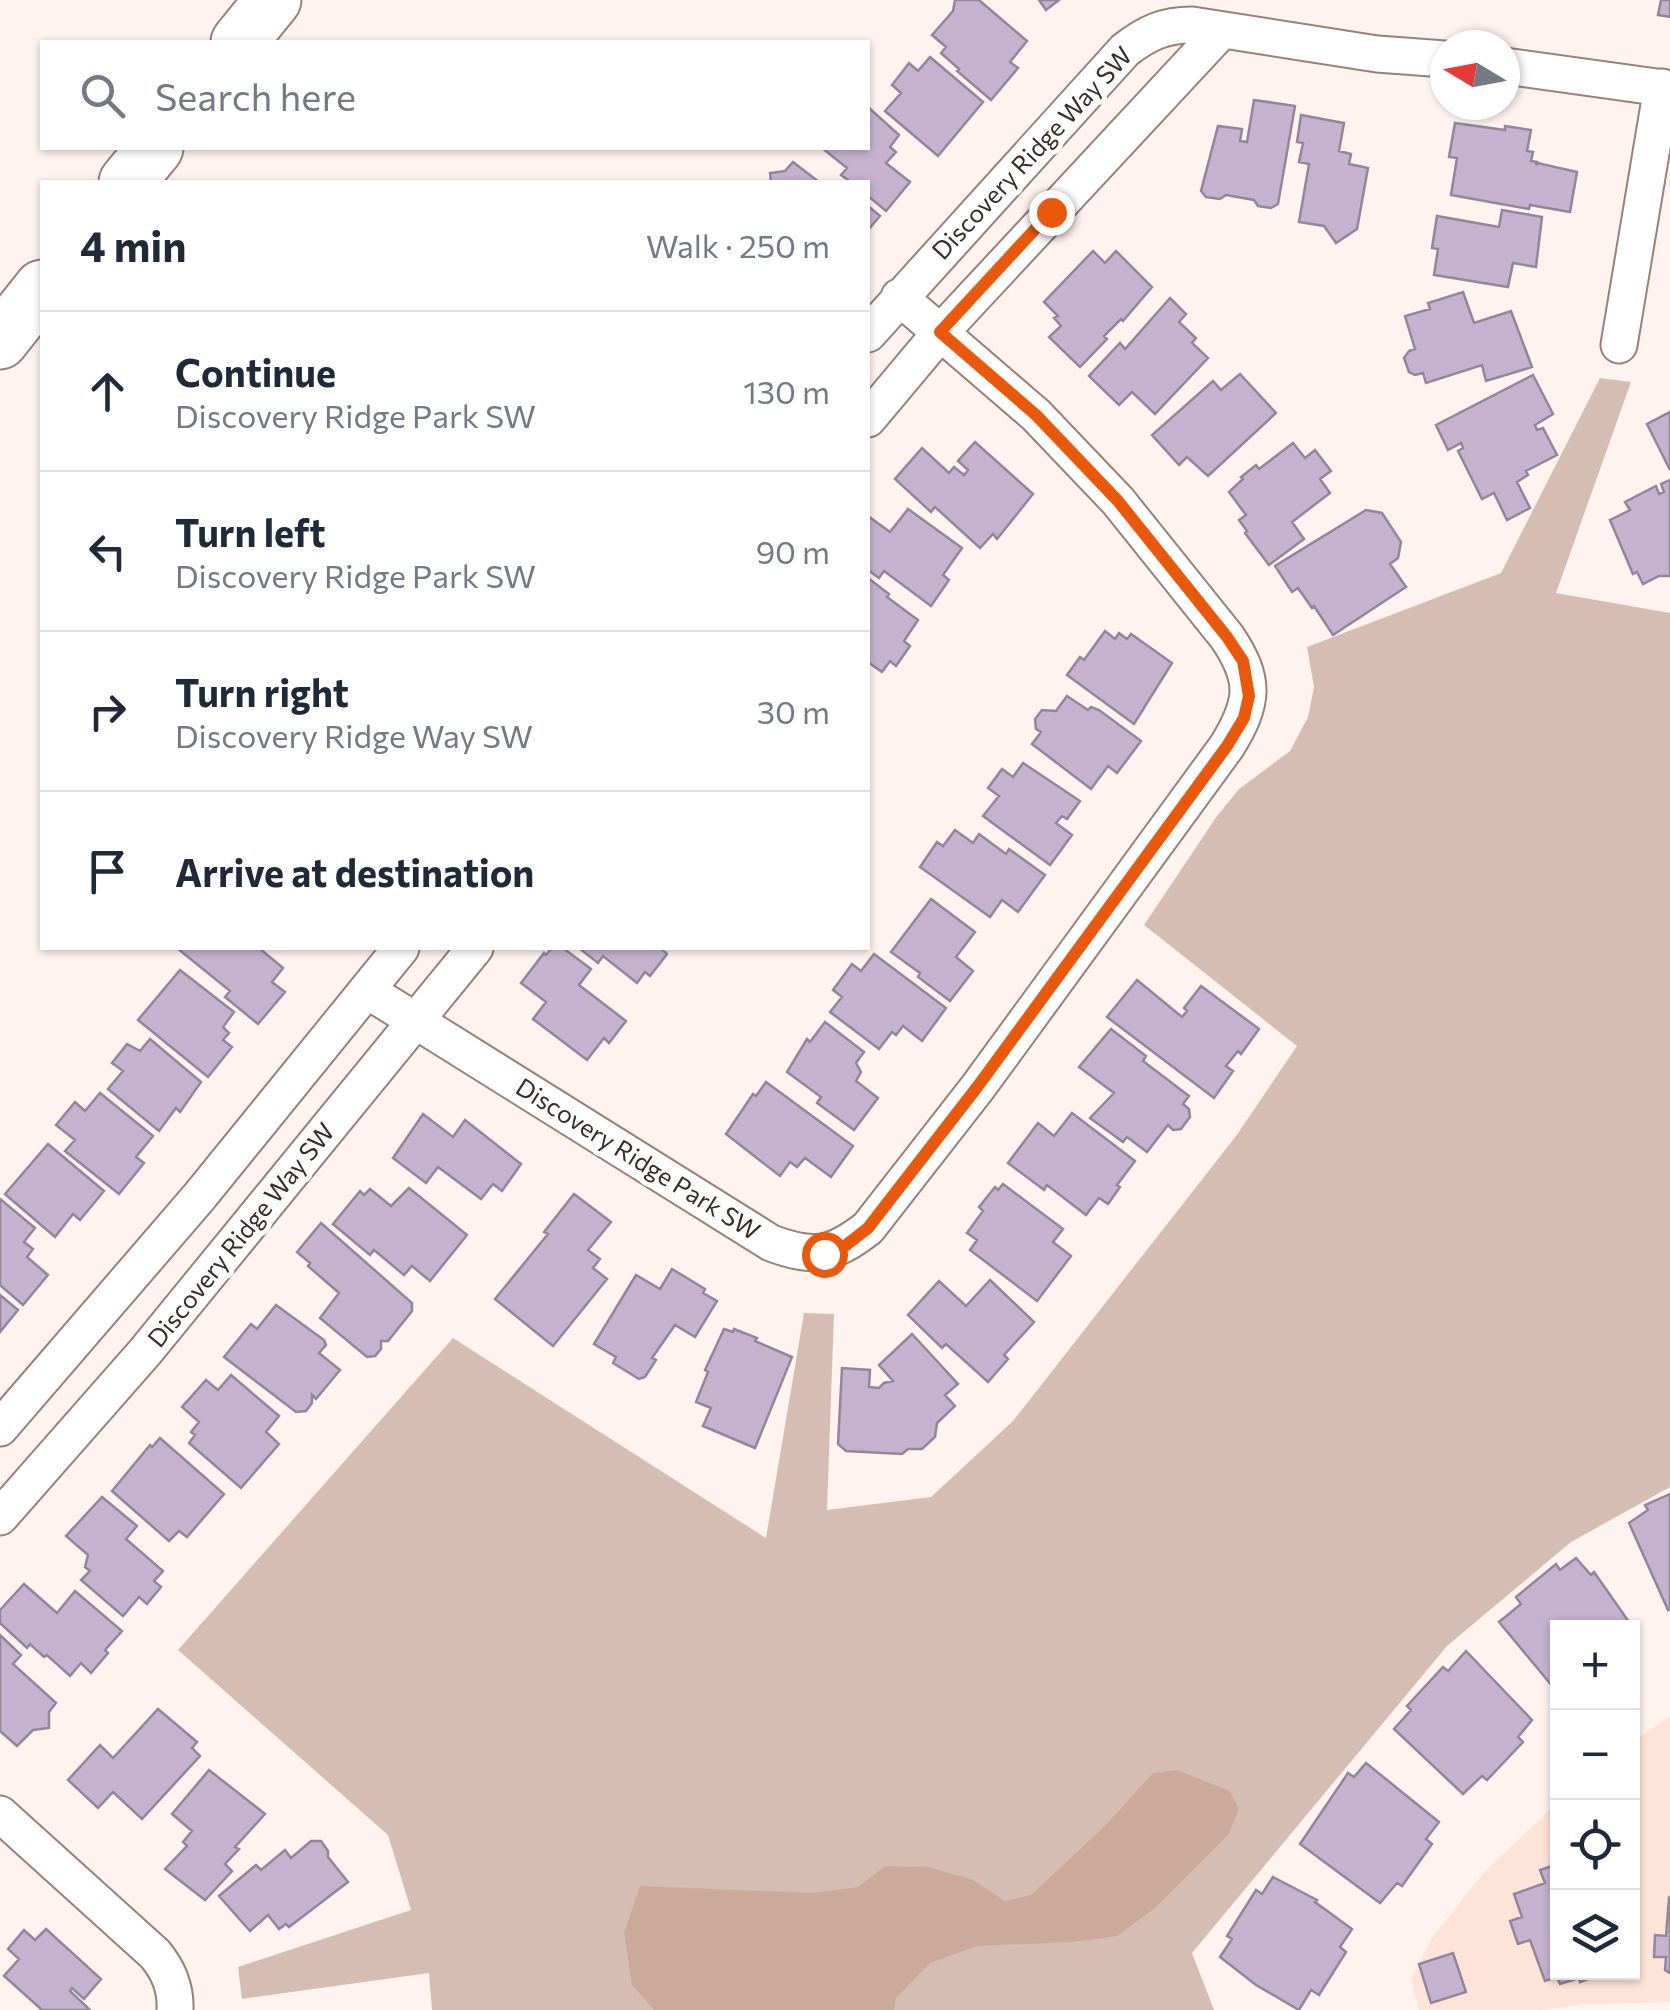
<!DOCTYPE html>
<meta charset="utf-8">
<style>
:root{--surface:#fff;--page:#f2f2f3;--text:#1f2937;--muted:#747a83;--line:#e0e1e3}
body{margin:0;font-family:Commissioner,sans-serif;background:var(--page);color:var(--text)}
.controls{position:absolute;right:30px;bottom:30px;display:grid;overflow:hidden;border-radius:0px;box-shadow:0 2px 8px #0004}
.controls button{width:90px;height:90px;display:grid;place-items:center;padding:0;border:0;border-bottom:2px solid var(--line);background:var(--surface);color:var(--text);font:50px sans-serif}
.compass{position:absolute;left:1430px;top:30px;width:90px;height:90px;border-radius:50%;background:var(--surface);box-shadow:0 2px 8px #0004;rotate:280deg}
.stop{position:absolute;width:30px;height:30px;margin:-22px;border:8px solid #ea580c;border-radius:50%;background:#fff}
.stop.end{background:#ea580c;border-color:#fff;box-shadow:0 2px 10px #0008}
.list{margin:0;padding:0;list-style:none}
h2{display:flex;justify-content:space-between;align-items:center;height:130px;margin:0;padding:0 40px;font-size:42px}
h2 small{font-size:32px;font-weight:400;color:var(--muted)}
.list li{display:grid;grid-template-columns:65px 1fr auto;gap:30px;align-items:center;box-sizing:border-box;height:160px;padding:0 40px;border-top:2px solid var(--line)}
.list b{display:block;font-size:38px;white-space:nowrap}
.list p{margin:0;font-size:32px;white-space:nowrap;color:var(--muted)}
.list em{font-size:32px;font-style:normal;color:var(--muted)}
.icon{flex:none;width:55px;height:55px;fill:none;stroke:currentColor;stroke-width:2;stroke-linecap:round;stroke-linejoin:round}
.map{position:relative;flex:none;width:1670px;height:2010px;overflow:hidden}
.search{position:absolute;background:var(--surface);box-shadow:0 2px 8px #0004;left:40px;top:40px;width:830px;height:110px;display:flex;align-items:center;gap:25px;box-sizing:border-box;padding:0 35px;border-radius:0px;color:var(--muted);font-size:38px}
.panel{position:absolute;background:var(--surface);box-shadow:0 2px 8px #0004;left:40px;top:180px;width:830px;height:770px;border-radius:0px}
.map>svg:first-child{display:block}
</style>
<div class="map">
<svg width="1670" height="2010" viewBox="0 0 1670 2010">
<rect width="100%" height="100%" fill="#fef3ef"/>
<path fill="#fee3d9" d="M1670 1716V2002L1586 2004 1542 2010H1419L1411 1979 1432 1938 1485 1871 1557 1803 1558 1972H1632L1633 1742Z"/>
<path fill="#d6bdb3" d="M1600 378 1631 382 1556 593 1670 613V1487L1571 1542 1447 1646 1192 1953 1214 2010H432L429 1973 242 1999 238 1967 411 1910 388 1835 178 1650 453 1338 766 1538 804 1313 834 1314 827 1510 931 1497 1013 1421 1236 1136 1297 1046 1144 925 1217 816 1239 789 1290 751 1308 717 1314 687 1307 647 1501 573Z"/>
<path fill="#ccaa9b" d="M1177 1770 1230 1791 1239 1809 1228 1835 1155 1908 1117 1936 1074 1942 977 1946 930 1963 896 1998 894 2010H654L632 1985 624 1933 640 1886 813 1893 858 1887 885 1866 927 1867 971 1879 1005 1901 1031 1895 1106 1825 1153 1773Z"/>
<path fill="#c5b2cf" stroke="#938699" stroke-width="2.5" d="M955 0H979L1027 41 1010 62 1018 68 991 100 957 71 959 69 941 53 946 47 932 35 953 11Z
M1039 0H1059L1046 10Z
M1661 0H1670V17L1658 15Z
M930 57 983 102 938 156 885 111 901 93 892 85 909 63 918 71Z
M1254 100 1295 106 1278 204 1271 208 1258 206 1254 200 1226 195 1220 199 1206 197 1201 191 1218 126 1242 129 1240 141 1247 142Z
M868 107 899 135 890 147 896 152 886 163 910 182 886 211 868 196V182H851L841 175 847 168 822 148H868Z
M1301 115 1344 123 1339 151 1351 154 1349 164 1368 168 1357 229 1336 243 1324 226 1299 222 1309 164 1299 162 1303 143 1297 142Z
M1455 123 1505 130V126L1531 130 1527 151 1533 152 1531 161 1537 162 1536 165 1538 163 1577 172 1570 212 1530 205 1529 209 1451 195 1457 158 1449 157Z
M793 162 819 182H771L770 173 785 171Z
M868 206 880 216 868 230Z
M1502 210 1542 217 1536 267 1513 263 1508 287 1434 275 1438 249 1432 248 1437 216 1499 227Z
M1093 251 1105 263 1116 251 1152 287 1123 321 1121 319 1104 336 1107 339 1080 367 1049 337 1061 326 1054 318 1058 316 1044 302Z
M1463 292 1474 323 1511 311 1532 367 1486 381 1482 365 1426 383 1423 373 1415 375 1409 372 1404 358 1409 351 1415 349 1405 316 1430 309 1428 303Z
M1170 298 1186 314 1179 322 1196 338 1192 343 1208 358 1155 414 1132 392 1119 405 1089 376 1120 343 1125 349Z
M1240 374 1276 413 1208 476 1187 457 1179 465 1152 435 1213 381 1221 390Z
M1533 375 1553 414 1535 425 1537 430 1543 428 1557 455 1526 471 1528 475 1517 482 1530 508 1507 520 1494 493 1482 499 1458 451 1463 448 1461 443 1448 450 1436 425Z
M1670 412V470L1647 424Z
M975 442 1033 494 997 539 993 534 980 548 935 507 931 512 895 479 922 448 949 473 954 467 964 475 968 470 958 461Z
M1293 443 1305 458 1315 450 1331 471 1320 479 1330 493 1292 522 1304 539 1269 565 1245 533 1247 531 1239 520 1246 515 1229 492 1243 479 1241 477 1256 465 1259 469Z
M1670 480V576H1659L1643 584 1637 572 1633 574 1610 520 1630 510 1625 502 1656 486 1659 494 1664 492 1661 484Z
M908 509 962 548 943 575 949 580 931 606 884 571 879 578 868 570V516L890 532Z
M1366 510 1382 513 1401 542 1398 558 1390 564 1406 587 1333 635 1314 606 1312 608 1298 588 1292 592 1275 566Z
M868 578 889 594 887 597 918 620 904 641 910 646 896 666 890 661 882 672 868 662Z
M1105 631 1115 639 1119 633 1127 639 1131 634 1172 663 1134 724 1067 675 1080 657 1084 660Z
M1067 696 1088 710 1091 707 1099 710 1141 741 1117 773 1108 766 1091 789 1032 744 1041 732 1036 729 1035 719 1042 710 1056 711Z
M1023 763 1080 801 1067 819 1062 816 1056 823 1072 835 1050 865 983 816 999 796 988 788 1002 769 1013 777Z
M955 830 973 843 979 834 1006 854 1009 849 1045 875 1018 912 1002 900 990 917 920 867 937 842 943 846Z
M931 899 975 932 956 957 973 971 950 1001 918 977 920 973 891 952Z
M177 948H259L283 968 272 982 285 992 258 1024 225 997 230 991Z
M552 948H563L591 969 579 985 626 1021 609 1043 604 1038 587 1060 533 1019 546 1002 521 983 544 953 546 955Z
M579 948H665L663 950 667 954 650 976 645 972 637 983 603 956 598 963Z
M874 954 946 1008 922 1041 903 1026 896 1035 892 1032 879 1049 830 1012 842 997 833 990 852 964 861 971Z
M180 970 234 1012 223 1027 229 1033 223 1040 232 1047 208 1077 138 1020Z
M1137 980 1182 1017 1187 1011 1184 1008 1201 986 1259 1029 1241 1054 1238 1051 1226 1066 1233 1071 1214 1098 1107 1017Z
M825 1022 864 1052 856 1063 861 1072 856 1081 878 1098 854 1130 817 1103 821 1097 787 1072 807 1039 810 1042Z
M1111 1029 1146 1056 1143 1061 1189 1096 1183 1104 1189 1109 1190 1117 1181 1129 1173 1130 1168 1125 1147 1152 1127 1137 1123 1142 1090 1118 1114 1093 1079 1067Z
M150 1039 201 1082 180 1112 176 1108 159 1131 108 1089 123 1071 112 1063 127 1044 140 1051Z
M766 1082 853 1146 831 1177 805 1158 797 1167 790 1162 780 1176 726 1134 753 1094 756 1096Z
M100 1093 153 1136 136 1157 144 1163 119 1194 65 1151 75 1140 56 1125 75 1102 85 1111Z
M1072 1113 1135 1161 1117 1185 1120 1187 1108 1204 1099 1198 1086 1215 1047 1185 1044 1190 1008 1163 1038 1123 1054 1136Z
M423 1114 453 1137 465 1120 521 1164 502 1191 493 1184 481 1199 438 1167 426 1183 393 1158Z
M48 1144 104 1191 80 1220 73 1214 55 1237 5 1194Z
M1003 1184 1063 1229 1053 1242 1071 1256 1037 1301 970 1250 977 1240 967 1233 983 1211 979 1207 995 1187 998 1190Z
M409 1188 467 1235 430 1281 412 1266 404 1275 374 1250 370 1255 333 1224 360 1191 364 1195 370 1189 391 1206Z
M574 1194 611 1222 588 1250 600 1259 593 1268 607 1279 553 1346 495 1299 548 1234 544 1232Z
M0 1199 35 1228 24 1242 33 1249 27 1257 48 1275 23 1305 0 1285Z
M321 1223 412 1303V1311L388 1341H381V1349L375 1356 367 1357 320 1318 339 1293 308 1266 310 1263 297 1252Z
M672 1269 705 1289 703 1293 717 1301 695 1337 675 1325 652 1358 656 1360 645 1377 639 1379 613 1363 616 1357 594 1344 636 1275 660 1289Z
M990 1280 1034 1322 1004 1355 1008 1359 988 1382 946 1344 942 1348 908 1315 939 1281 966 1306Z
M0 1295 18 1310 0 1332Z
M276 1305 324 1340 326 1345 319 1353 340 1370 316 1399 312 1395V1403L306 1411 296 1412 224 1357 251 1324 257 1329Z
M724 1329 733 1332 734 1329 757 1338 755 1341 792 1357 755 1448 703 1426 711 1408 696 1402 708 1372 705 1370Z
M912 1334 958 1384 945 1395 955 1406 937 1423 935 1437 922 1449H908L902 1454 846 1451 838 1444 842 1368 870 1370 869 1387 879 1388 884 1383 893 1381 879 1365Z
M231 1375 279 1416 266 1432 279 1444 241 1488 189 1443 195 1435 191 1432 199 1422 182 1407 206 1380 218 1390Z
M160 1438 224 1494 187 1537 179 1531 169 1541 112 1491 150 1445 152 1447Z
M1670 1494V1609L1668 1610 1629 1523 1648 1510 1645 1505Z
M102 1497 137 1526 126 1539 163 1571 154 1581 161 1587 147 1604 139 1597 123 1616 81 1580 90 1571 85 1567 88 1555 66 1536Z
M1576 1558 1591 1575 1594 1572 1636 1632 1632 1634V1628H1558V1693L1499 1622 1521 1604 1516 1597 1556 1564 1560 1570Z
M24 1584 57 1613 75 1591 122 1631 105 1650 108 1653 91 1673 81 1663 70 1676 47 1655 44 1657 30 1644 27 1648 0 1623V1610Z
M0 1635 21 1655 13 1664 56 1703 49 1712V1728L33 1730 17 1746 0 1731Z
M1466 1651 1532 1720 1518 1737 1523 1742 1487 1780 1482 1776 1463 1794 1394 1729 1411 1710 1407 1706 1443 1667 1448 1671Z
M158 1709 197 1742 192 1748 200 1756 142 1819 113 1792 98 1808 68 1780 100 1745 113 1758Z
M1366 1763 1439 1822 1426 1839 1432 1844 1402 1886 1397 1883 1380 1903 1300 1844 1348 1773 1354 1777Z
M209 1770 265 1814 235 1847 239 1849 225 1864 232 1871 205 1900 165 1869 187 1846 183 1842 192 1831 172 1814Z
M311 1841H321L328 1851V1857L348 1882 289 1927 286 1924 279 1929 268 1915 250 1931 219 1896 256 1865 261 1870 285 1850 291 1858Z
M1558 1864V1972H1607L1580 1982 1579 1978 1560 1984 1557 1977 1545 1981 1530 1940 1518 1944 1510 1921 1522 1917 1514 1894 1545 1883 1540 1870Z
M1273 1877 1317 1900 1315 1902 1352 1929 1340 1947 1346 1952 1319 1995 1311 1990 1299 2010 1256 1985 1220 1957 1232 1939 1227 1936 1256 1890 1262 1894Z
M1669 1898 1670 1899V1973L1665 1970 1666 1957H1654L1655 1935 1666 1936Z
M46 1929 101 1979 84 1999 72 1988 70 1991 90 2010H42L4 1976 19 1959 8 1949 24 1930 35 1940Z
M1453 1953 1466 1992 1431 2003 1419 1964Z"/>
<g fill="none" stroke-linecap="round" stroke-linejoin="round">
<g stroke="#988178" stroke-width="39">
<path id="street" d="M1505 66 1670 89
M868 334 1125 50C1147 33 1164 25 1192 25L1377 54 1445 59
M1619 345 1662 87
M868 419 940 333 1222 30
M368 991 771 1243C814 1259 832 1256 868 1228L978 1087 1227 746C1254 702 1256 680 1227 637L1118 501 1036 415 899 297
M0 1428 199 1197 401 948
M0 1517 145 1352 475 948
M0 1814 155 1954C169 1971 176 1988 175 2010"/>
</g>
<g stroke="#988178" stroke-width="59">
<path id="highway" d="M239 42 273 0
M127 182 155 148
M0 341 42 288"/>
</g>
<use href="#street" stroke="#fff" stroke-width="35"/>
<use href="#highway" stroke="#fff" stroke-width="55"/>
</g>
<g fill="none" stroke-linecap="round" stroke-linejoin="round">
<path stroke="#ea580c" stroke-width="12" d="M824 1254 845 1246 868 1228 978 1086 1227 746 1244 718 1249 696 1243 661 1227 637 1118 501 1036 415 940 332 1051 212"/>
</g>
<g text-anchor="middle" stroke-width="10" stroke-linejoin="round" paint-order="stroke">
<g font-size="25" fill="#362c28" stroke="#fff">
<text transform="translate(1032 153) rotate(-47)" y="9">Discovery Ridge Way SW</text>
<text transform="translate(638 1159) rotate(32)" y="9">Discovery Ridge Park SW</text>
<text transform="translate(241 1235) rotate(-51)" y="9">Discovery Ridge Way SW</text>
</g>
</g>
</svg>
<div class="controls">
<button>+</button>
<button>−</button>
<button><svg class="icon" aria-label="locate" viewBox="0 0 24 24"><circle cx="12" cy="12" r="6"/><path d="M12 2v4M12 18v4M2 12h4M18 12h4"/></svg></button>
<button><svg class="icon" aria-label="layers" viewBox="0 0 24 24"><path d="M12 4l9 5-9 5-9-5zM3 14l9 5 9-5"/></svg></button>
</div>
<svg class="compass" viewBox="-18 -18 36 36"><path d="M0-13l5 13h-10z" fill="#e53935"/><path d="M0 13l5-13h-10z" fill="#747a83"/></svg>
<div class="stop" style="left:824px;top:1254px"></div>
<div class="stop end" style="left:1051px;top:212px"></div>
<div class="search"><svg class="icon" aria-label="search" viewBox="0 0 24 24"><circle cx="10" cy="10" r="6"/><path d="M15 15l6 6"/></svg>Search here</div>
<section class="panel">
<h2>4 min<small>Walk · 250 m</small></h2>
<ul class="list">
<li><svg class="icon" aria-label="ahead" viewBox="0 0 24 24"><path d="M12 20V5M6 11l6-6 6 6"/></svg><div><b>Continue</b><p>Discovery Ridge Park SW</p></div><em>130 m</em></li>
<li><svg class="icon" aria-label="left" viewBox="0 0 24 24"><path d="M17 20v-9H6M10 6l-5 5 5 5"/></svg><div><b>Turn left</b><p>Discovery Ridge Park SW</p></div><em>90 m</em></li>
<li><svg class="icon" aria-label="right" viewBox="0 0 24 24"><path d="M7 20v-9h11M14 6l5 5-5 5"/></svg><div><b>Turn right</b><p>Discovery Ridge Way SW</p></div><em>30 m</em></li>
<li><svg class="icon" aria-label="arrive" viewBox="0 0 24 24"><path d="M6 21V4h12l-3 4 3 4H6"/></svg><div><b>Arrive at destination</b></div></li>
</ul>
</section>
</div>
